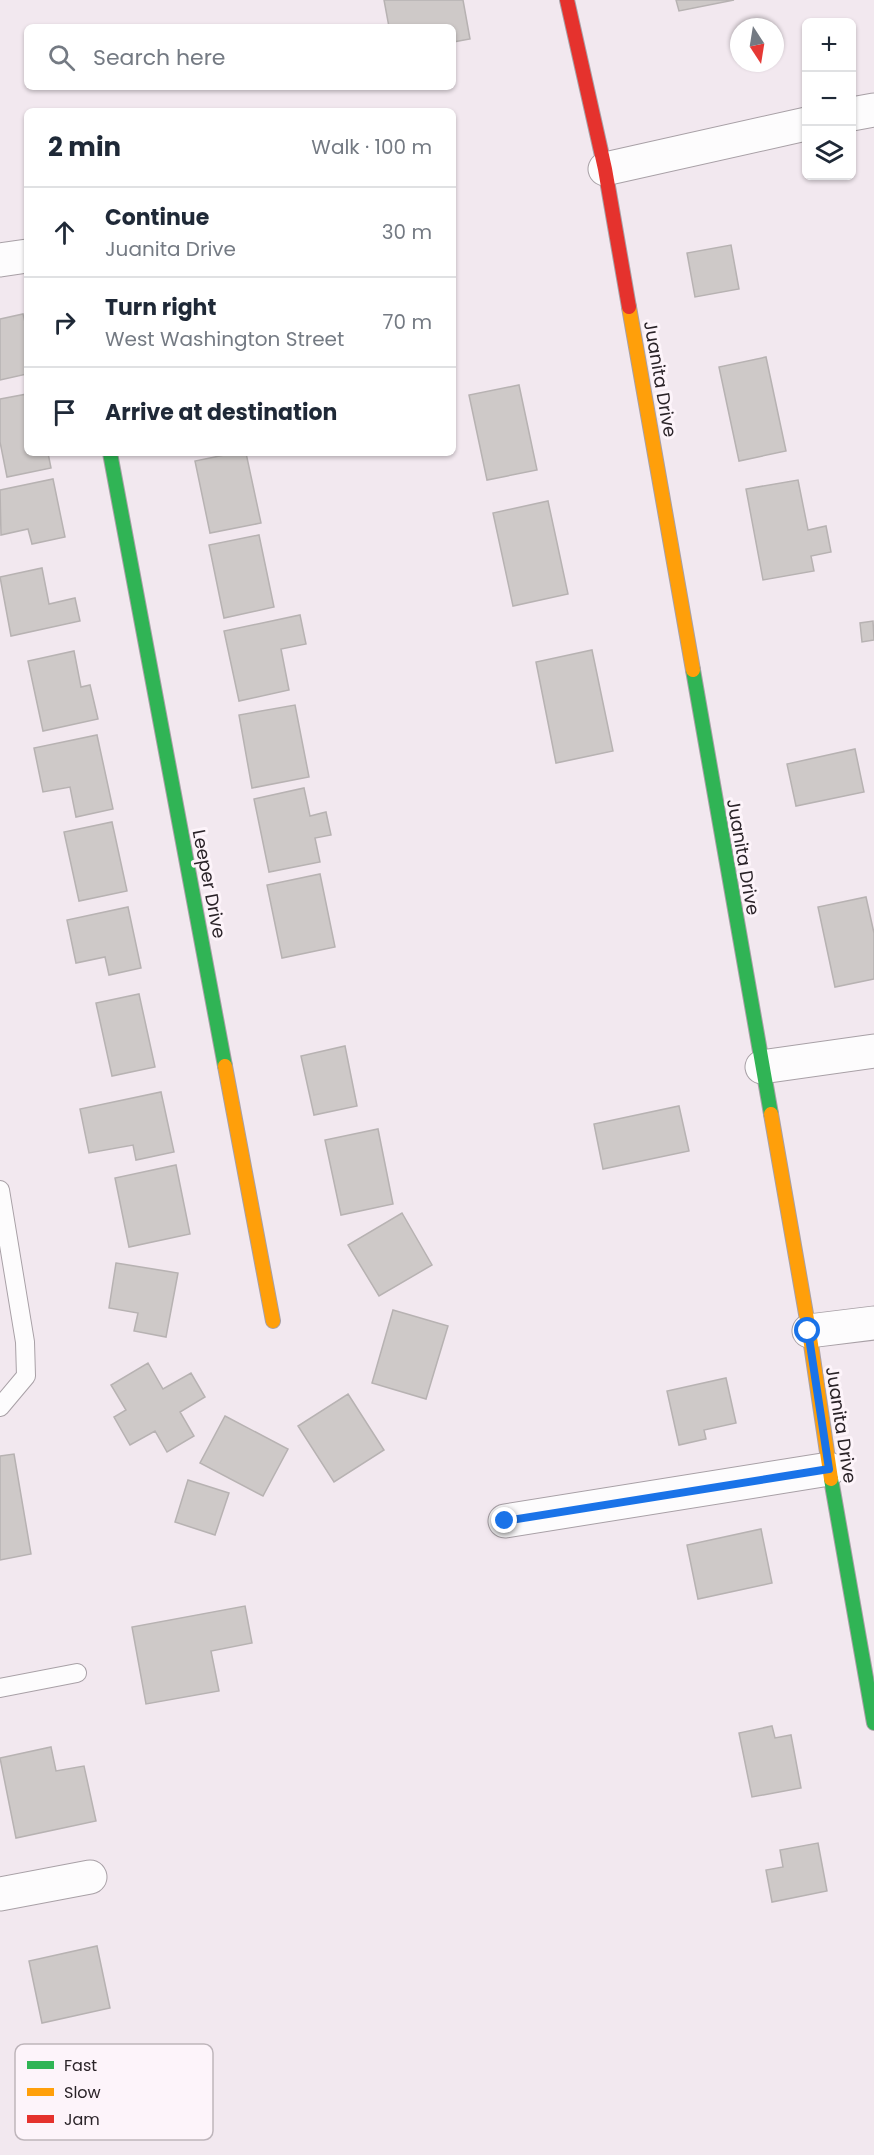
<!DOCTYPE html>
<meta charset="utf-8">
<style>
:root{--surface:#fff;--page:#f2f2f3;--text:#1f2937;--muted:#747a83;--line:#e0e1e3}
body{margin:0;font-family:Poppins,sans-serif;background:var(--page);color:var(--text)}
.controls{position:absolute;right:18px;top:18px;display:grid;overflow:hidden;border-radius:9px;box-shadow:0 2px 4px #0004}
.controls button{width:54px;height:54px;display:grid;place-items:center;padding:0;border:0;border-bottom:2px solid var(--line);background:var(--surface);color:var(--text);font:30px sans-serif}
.compass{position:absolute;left:730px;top:18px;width:54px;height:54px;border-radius:50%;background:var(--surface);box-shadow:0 2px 4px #0004;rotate:168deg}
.stop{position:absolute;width:18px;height:18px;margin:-14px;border:4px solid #1a73e8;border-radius:50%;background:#fff}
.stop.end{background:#1a73e8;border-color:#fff;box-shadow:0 2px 6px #0008}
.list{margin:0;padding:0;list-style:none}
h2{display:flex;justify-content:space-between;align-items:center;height:78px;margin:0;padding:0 24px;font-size:26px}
h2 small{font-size:20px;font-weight:400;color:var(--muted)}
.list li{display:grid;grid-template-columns:39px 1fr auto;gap:18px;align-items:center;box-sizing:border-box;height:90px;padding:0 24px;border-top:2px solid var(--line)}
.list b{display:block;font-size:22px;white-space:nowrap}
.list p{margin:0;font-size:20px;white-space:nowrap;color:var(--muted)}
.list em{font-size:20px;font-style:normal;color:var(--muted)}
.icon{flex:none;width:33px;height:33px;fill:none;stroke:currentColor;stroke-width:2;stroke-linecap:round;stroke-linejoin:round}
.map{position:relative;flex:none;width:874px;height:2155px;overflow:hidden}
.search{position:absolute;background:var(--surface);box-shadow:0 2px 4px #0004;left:24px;top:24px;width:432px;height:66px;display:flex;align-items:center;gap:15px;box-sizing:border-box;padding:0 21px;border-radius:9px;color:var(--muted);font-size:22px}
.panel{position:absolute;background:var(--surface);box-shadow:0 2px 4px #0004;left:24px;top:108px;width:432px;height:348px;border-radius:9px}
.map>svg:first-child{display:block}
</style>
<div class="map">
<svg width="874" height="2155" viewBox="0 0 874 2155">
<rect width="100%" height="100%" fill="#f2e8ef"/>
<path fill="#cec9c8" stroke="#b7b2b2" stroke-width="1.5" d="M384 0H463L470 39 453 42V27H389Z
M676 0H734L679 11Z
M731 245 739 289 695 297 687 253Z
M23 314 27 330V374L0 380V319Z
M766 357 786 451 739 461 719 367Z
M519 385 537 470 487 480 469 395Z
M27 394V453H48L51 468 7 477 0 442V399Z
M234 453H246L261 523 210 533 195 461Z
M53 479 65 537 32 544 28 529 1 535 0 490Z
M798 480 808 530 826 526 831 552 811 556 814 571 763 580 746 489Z
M548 501 568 594 513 606 493 513Z
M259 535 274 607 224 618 209 545Z
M42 568 49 604 75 598 80 621 11 636 0 577Z
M300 615 306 644 281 649 289 690 239 701 224 631Z
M873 621 874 640 862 642 860 623Z
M592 650 613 751 556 763 536 662Z
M74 651 81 687 90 685 98 719 43 731 28 661Z
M295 705 309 777 252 788 239 715Z
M97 735 113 809 76 817 70 787 43 792 34 748Z
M855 749 864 792 796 806 787 764Z
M304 788 310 816 326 812 331 835 315 838 320 862 269 872 254 799Z
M112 822 127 891 79 901 64 832Z
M320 874 335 947 282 958 267 885Z
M866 897 874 933V979L835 987 818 907Z
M128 907 141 968 109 975 105 957 76 963 67 920Z
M139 994 155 1067 112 1076 96 1003Z
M345 1046 357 1106 314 1115 301 1056Z
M161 1092 174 1152 136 1160 133 1145 89 1153 80 1109Z
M679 1106 689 1151 603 1169 594 1124Z
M378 1129 393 1204 341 1215 325 1140Z
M176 1165 190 1234 129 1247 115 1178Z
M402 1213 432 1265 379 1296 348 1245Z
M116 1263 178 1273 166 1337 134 1331 138 1313 109 1308Z
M393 1310 448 1326 426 1399 372 1383Z
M148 1363 163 1389 191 1373 205 1397 180 1412 194 1436 167 1452 155 1431 130 1445 114 1417 126 1410 111 1385Z
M726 1378 736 1423 704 1430 706 1439 679 1445 667 1391Z
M348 1394 384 1450 334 1482 298 1426Z
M225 1416 288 1449 263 1496 200 1463Z
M14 1454 31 1554 0 1560V1456Z
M188 1480 229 1493 215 1535 175 1522Z
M761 1529 772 1583 698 1599 687 1545Z
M245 1606 252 1643 211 1651 219 1691 146 1704 132 1627Z
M772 1726 775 1738 791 1735 801 1788 752 1797 739 1733Z
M51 1747 56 1771 84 1766 96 1821 16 1838 0 1758Z
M818 1843 827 1891 772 1902 766 1870 783 1867 780 1850Z
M97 1946 110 2008 42 2023 29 1961Z"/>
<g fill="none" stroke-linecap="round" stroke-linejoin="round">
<g stroke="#a8a0a6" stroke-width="20">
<path id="lane" d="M0 1190 25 1342 26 1376 0 1407
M0 1688 77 1673"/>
</g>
<g stroke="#a8a0a6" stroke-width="35">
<path id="street" d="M852 114 874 110
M605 169 806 124
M0 260 27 256
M762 1067 874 1051
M809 1331 874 1323
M505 1521 829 1469
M0 1894 90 1877"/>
</g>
<g stroke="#a8a0a6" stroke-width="16">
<path id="fast" d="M110 453 225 1066
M693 670 771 1114
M831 1479 874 1723"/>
</g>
<g stroke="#a8a0a6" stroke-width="16">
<path id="slow" d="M629 307 693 670
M225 1066 273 1321
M771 1114 809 1331 831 1479"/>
</g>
<g stroke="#a8a0a6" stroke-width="16">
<path id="jam" d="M567 0 605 169 629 307"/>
</g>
<use href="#lane" stroke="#fdfcfd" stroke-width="18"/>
<use href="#street" stroke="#fdfcfd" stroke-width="33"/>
<use href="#fast" stroke="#30b455" stroke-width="14"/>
<use href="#slow" stroke="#ff9f0a" stroke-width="14"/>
<use href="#jam" stroke="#e5322d" stroke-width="14"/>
</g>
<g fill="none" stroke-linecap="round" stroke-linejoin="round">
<path stroke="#1a73e8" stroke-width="8" d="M505 1521 829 1469 808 1331"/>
</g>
<g text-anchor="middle" stroke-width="6" stroke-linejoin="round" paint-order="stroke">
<g font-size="18" fill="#2a2328" stroke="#fdf4fa">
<text transform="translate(660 379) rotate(80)" y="6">Juanita Drive</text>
<text transform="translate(743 857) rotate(80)" y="6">Juanita Drive</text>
<text transform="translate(209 884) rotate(79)" y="6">Leeper Drive</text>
<text transform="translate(841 1425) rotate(81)" y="6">Juanita Drive</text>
</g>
</g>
<rect x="15" y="2044" width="198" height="96" rx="9" fill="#fdf4fa" stroke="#beb5bb" stroke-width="1.5"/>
<rect x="27" y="2061" width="27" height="8" fill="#30b455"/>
<rect x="27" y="2088" width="27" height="8" fill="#ff9f0a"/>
<rect x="27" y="2115" width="27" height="8" fill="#e5322d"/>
<g font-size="16" fill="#2a2328">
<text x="64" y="2071">Fast</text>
<text x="64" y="2098">Slow</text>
<text x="64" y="2125">Jam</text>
</g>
</svg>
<div class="controls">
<button>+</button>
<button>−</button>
<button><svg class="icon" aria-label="layers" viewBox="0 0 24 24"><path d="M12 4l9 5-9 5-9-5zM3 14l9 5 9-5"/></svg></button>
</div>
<svg class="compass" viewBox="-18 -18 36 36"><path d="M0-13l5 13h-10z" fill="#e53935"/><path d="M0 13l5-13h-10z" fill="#747a83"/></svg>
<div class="stop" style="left:808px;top:1331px"></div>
<div class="stop end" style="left:505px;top:1521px"></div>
<div class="search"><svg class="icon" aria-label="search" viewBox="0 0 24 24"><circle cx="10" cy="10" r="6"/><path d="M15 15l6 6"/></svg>Search here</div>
<section class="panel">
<h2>2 min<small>Walk · 100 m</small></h2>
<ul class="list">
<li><svg class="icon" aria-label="ahead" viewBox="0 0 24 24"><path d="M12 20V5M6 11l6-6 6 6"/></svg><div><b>Continue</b><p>Juanita Drive</p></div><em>30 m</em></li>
<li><svg class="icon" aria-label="right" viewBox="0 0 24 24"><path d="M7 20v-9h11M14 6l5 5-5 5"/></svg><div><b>Turn right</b><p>West Washington Street</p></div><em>70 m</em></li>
<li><svg class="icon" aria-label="arrive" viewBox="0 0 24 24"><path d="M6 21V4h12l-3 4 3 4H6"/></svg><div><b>Arrive at destination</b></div></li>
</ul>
</section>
</div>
